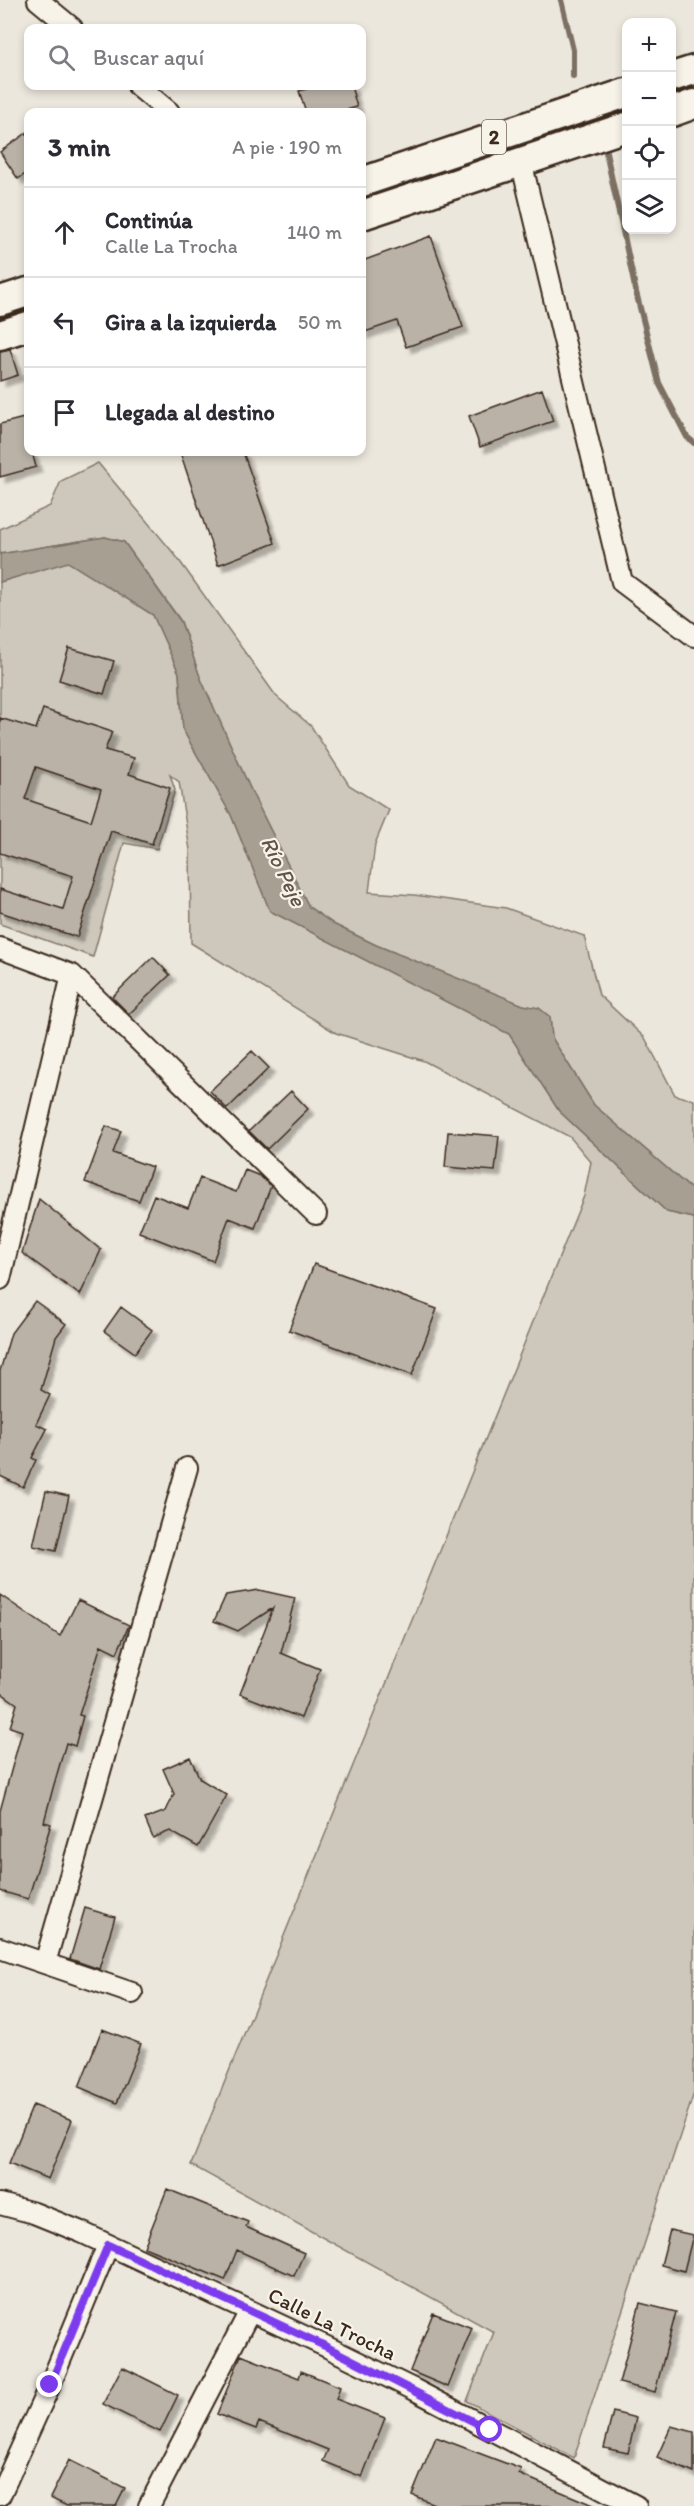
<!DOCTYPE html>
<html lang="es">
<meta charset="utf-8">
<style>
:root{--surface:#fff;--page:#f7f7f7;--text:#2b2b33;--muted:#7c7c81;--line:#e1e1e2}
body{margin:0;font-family:Itim,sans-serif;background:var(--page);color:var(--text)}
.controls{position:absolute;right:18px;top:18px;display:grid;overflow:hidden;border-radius:12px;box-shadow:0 3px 9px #0003}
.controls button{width:54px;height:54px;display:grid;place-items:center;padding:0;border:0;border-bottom:2px solid var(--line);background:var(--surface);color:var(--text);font:30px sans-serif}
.stop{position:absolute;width:18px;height:18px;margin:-14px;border:4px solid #7c3aed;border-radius:50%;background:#fff}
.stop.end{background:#7c3aed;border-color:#fff;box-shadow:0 2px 6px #0008}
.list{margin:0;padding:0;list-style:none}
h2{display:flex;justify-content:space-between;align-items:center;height:78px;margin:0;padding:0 24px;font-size:26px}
h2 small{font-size:20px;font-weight:400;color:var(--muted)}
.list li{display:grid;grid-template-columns:39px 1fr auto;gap:18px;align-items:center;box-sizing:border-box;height:90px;padding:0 24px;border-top:2px solid var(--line)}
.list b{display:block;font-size:22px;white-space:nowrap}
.list p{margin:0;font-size:20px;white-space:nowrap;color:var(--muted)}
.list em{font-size:20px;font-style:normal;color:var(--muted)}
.icon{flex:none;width:33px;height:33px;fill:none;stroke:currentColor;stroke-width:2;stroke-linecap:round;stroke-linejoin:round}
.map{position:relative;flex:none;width:694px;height:2506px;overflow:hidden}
.search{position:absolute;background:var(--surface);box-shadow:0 3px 9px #0003;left:24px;top:24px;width:342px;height:66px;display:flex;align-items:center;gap:15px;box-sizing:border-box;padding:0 21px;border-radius:12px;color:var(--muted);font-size:22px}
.panel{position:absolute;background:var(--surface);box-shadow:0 3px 9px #0003;left:24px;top:108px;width:342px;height:348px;border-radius:12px}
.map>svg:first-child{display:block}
</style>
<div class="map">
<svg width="694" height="2506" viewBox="0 0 694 2506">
<defs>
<filter id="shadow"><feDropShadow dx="5.5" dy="5.5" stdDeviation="1.5" flood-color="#0004"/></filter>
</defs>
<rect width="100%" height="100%" fill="#ece7dc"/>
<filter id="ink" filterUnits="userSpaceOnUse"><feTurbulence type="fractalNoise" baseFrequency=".0167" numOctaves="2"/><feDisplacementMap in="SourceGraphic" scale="12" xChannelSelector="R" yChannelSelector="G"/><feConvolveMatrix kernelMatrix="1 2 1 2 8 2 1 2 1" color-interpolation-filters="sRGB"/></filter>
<g filter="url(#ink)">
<path fill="#cec8bc" stroke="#84796d" stroke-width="1.5" d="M98 463 176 556 276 696 311 726 349 785 389 810 375 844 369 892 414 895 506 908 584 936 599 995 645 1038 675 1095 694 1100V1189L690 1188 594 1105 552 1038 550 1017 539 1009 523 1005 376 945 335 925 309 907 254 797 200 677 181 621 124 542 105 537 0 554V529L50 506 61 481Z
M68 561 153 615 179 673 183 730 231 815 270 911 509 1034 559 1111 667 1212 694 1218V2093L574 2458 467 2401 494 2332 191 2165 584 1196 591 1162 570 1137 424 1061 336 1033 191 943 190 850 179 782 170 775 175 790 157 849 124 843 93 957 0 924V582Z"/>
<path fill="#a89f93" stroke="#7c7064" stroke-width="1.5" d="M105 537 124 542 181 622 200 677 254 797 309 907 335 925 376 945 523 1005 539 1008 550 1017 552 1038 594 1105 690 1188 694 1189V1218L667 1212 559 1111 509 1034 270 911 231 815 183 730 179 673 153 615 68 562 0 582V554Z"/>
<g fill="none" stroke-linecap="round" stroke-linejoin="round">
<path stroke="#7c7064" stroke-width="6" d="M561 0 573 50V76
M606 152 636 292 659 383 687 437 694 443"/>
</g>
<path fill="#bab2a7" stroke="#3b2a1e" stroke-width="1.5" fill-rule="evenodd" filter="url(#shadow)" d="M317 86H351L357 107 339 112H306L299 91Z
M28 132V172L18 179 0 152Z
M431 236 463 327 406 347 397 321 362 333V261Z
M10 349 18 375 0 381V351Z
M542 389 553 421 480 447 469 416Z
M24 418 28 436V452H32L36 467 0 477V424Z
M180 452H243L275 543 218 565Z
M69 648 114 661 104 694 59 680Z
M43 709 112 732 105 750 134 758 129 774 170 788 152 844 111 831 77 937 0 912V889L63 909 73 876 0 853V718L36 729ZM36 767 101 789 91 821 25 799Z
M153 957 170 975 129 1014 112 997Z
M252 1051 269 1068 227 1109 210 1091Z
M291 1091 308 1109 267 1149 249 1131Z
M106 1126 121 1131 113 1153 152 1167 139 1201 85 1182Z
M448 1132 499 1136 495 1171 445 1167Z
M245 1170 260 1176 271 1186 255 1228 229 1218 213 1261 139 1232 154 1195 188 1208 200 1178 236 1192Z
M39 1199 101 1250 80 1295 22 1253Z
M314 1264 437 1309 412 1375 289 1330Z
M35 1301 66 1324 56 1337 41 1390 50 1395 36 1424 47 1429 32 1458 36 1460 23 1487 0 1476V1371L11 1333Z
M121 1307 152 1330 135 1353 104 1331Z
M46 1491 69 1496 56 1551 33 1546Z
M259 1590 295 1598 281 1653 320 1669 301 1718 240 1694 273 1608 238 1631 214 1621 226 1595Z
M0 1595 60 1636 78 1600 129 1625 117 1653 101 1645 79 1715 83 1716 75 1746 66 1743 53 1788 44 1822 51 1824 28 1899 0 1891V1811L22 1731 10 1727 17 1704 0 1692Z
M190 1757 200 1779 227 1795 198 1847 170 1831 153 1838 145 1819 166 1811 174 1794 163 1769Z
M85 1908 115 1917 99 1969 70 1959Z
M102 2029 141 2044 117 2103 79 2087Z
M33 2105 72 2120 48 2179 9 2163Z
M167 2189 248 2222 246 2227 304 2253 294 2276 237 2250 225 2280 144 2247Z
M670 2230 693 2235 684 2271 661 2265Z
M640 2303 676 2312 655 2392 619 2383Z
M433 2313 472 2328 448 2387 410 2371Z
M241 2355 299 2378 301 2371 340 2387 336 2399 385 2418 362 2477 323 2461 328 2450 259 2422 256 2429 217 2414Z
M122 2367 178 2395 160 2432 103 2404Z
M613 2412 636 2418 628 2453 604 2448Z
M671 2426 694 2432V2473L657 2457Z
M436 2437 521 2469 519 2474 595 2506H439L412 2495Z
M69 2460 125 2488 116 2506H67L50 2498Z"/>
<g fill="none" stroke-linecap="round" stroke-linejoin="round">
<g stroke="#3b2a1e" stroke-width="24">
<path id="minor" d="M38 0 72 28
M138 86 169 112
M521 161 622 582 694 636
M0 948 72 975 316 1214
M0 1279 72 975
M0 1948 132 1993
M45 1963 187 1468
M0 2204 34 2213 81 2232 325 2346 415 2390 636 2506
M0 2495 50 2385 108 2245
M149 2506 250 2311"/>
</g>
<g stroke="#3b2a1e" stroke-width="33">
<path id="highway" d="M672 77 694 70
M672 112 694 104
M362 182 626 93
M362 215 626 127
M0 301 28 292
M0 335 28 326"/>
</g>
<use href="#minor" stroke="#f7f3e8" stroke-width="20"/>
<use href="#highway" stroke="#f7f3e8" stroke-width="28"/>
</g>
</g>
<g fill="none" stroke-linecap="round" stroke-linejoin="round" filter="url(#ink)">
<path stroke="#7c3aed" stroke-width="8" d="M50 2385 108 2245 325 2346 490 2430"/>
</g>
<g text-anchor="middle" stroke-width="4.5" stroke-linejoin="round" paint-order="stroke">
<rect fill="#f7f3e8" stroke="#73665b" stroke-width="1.5" x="482" y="120" width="24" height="34" rx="4.5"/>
<g font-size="20" font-weight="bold" fill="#3b2a1e">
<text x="494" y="144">2</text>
</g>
<g font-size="21" fill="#3b2a1e" stroke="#f7f3e8">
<text transform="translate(332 2324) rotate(26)" y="7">Calle La Trocha</text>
</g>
<g font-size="22" font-style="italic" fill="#615347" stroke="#f7f3e8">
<text transform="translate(284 871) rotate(64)" y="8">Río Peje</text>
</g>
</g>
</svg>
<div class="controls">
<button>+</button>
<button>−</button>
<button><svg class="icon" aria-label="locate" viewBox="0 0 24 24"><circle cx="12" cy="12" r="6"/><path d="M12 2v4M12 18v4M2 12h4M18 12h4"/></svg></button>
<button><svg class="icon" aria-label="layers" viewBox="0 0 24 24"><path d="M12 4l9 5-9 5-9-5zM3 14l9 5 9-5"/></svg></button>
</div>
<div class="stop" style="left:490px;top:2430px"></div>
<div class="stop end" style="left:50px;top:2385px"></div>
<div class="search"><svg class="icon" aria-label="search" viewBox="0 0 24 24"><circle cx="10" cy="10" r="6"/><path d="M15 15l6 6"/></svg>Buscar aquí</div>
<section class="panel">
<h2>3 min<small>A pie · 190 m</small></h2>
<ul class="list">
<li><svg class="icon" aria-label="ahead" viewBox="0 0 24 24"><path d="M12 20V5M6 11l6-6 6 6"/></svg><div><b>Continúa</b><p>Calle La Trocha</p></div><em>140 m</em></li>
<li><svg class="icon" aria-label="left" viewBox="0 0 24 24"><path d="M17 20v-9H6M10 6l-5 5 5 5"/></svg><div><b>Gira a la izquierda</b></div><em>50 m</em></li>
<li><svg class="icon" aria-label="arrive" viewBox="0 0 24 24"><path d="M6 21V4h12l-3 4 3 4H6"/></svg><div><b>Llegada al destino</b></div></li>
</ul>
</section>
</div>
